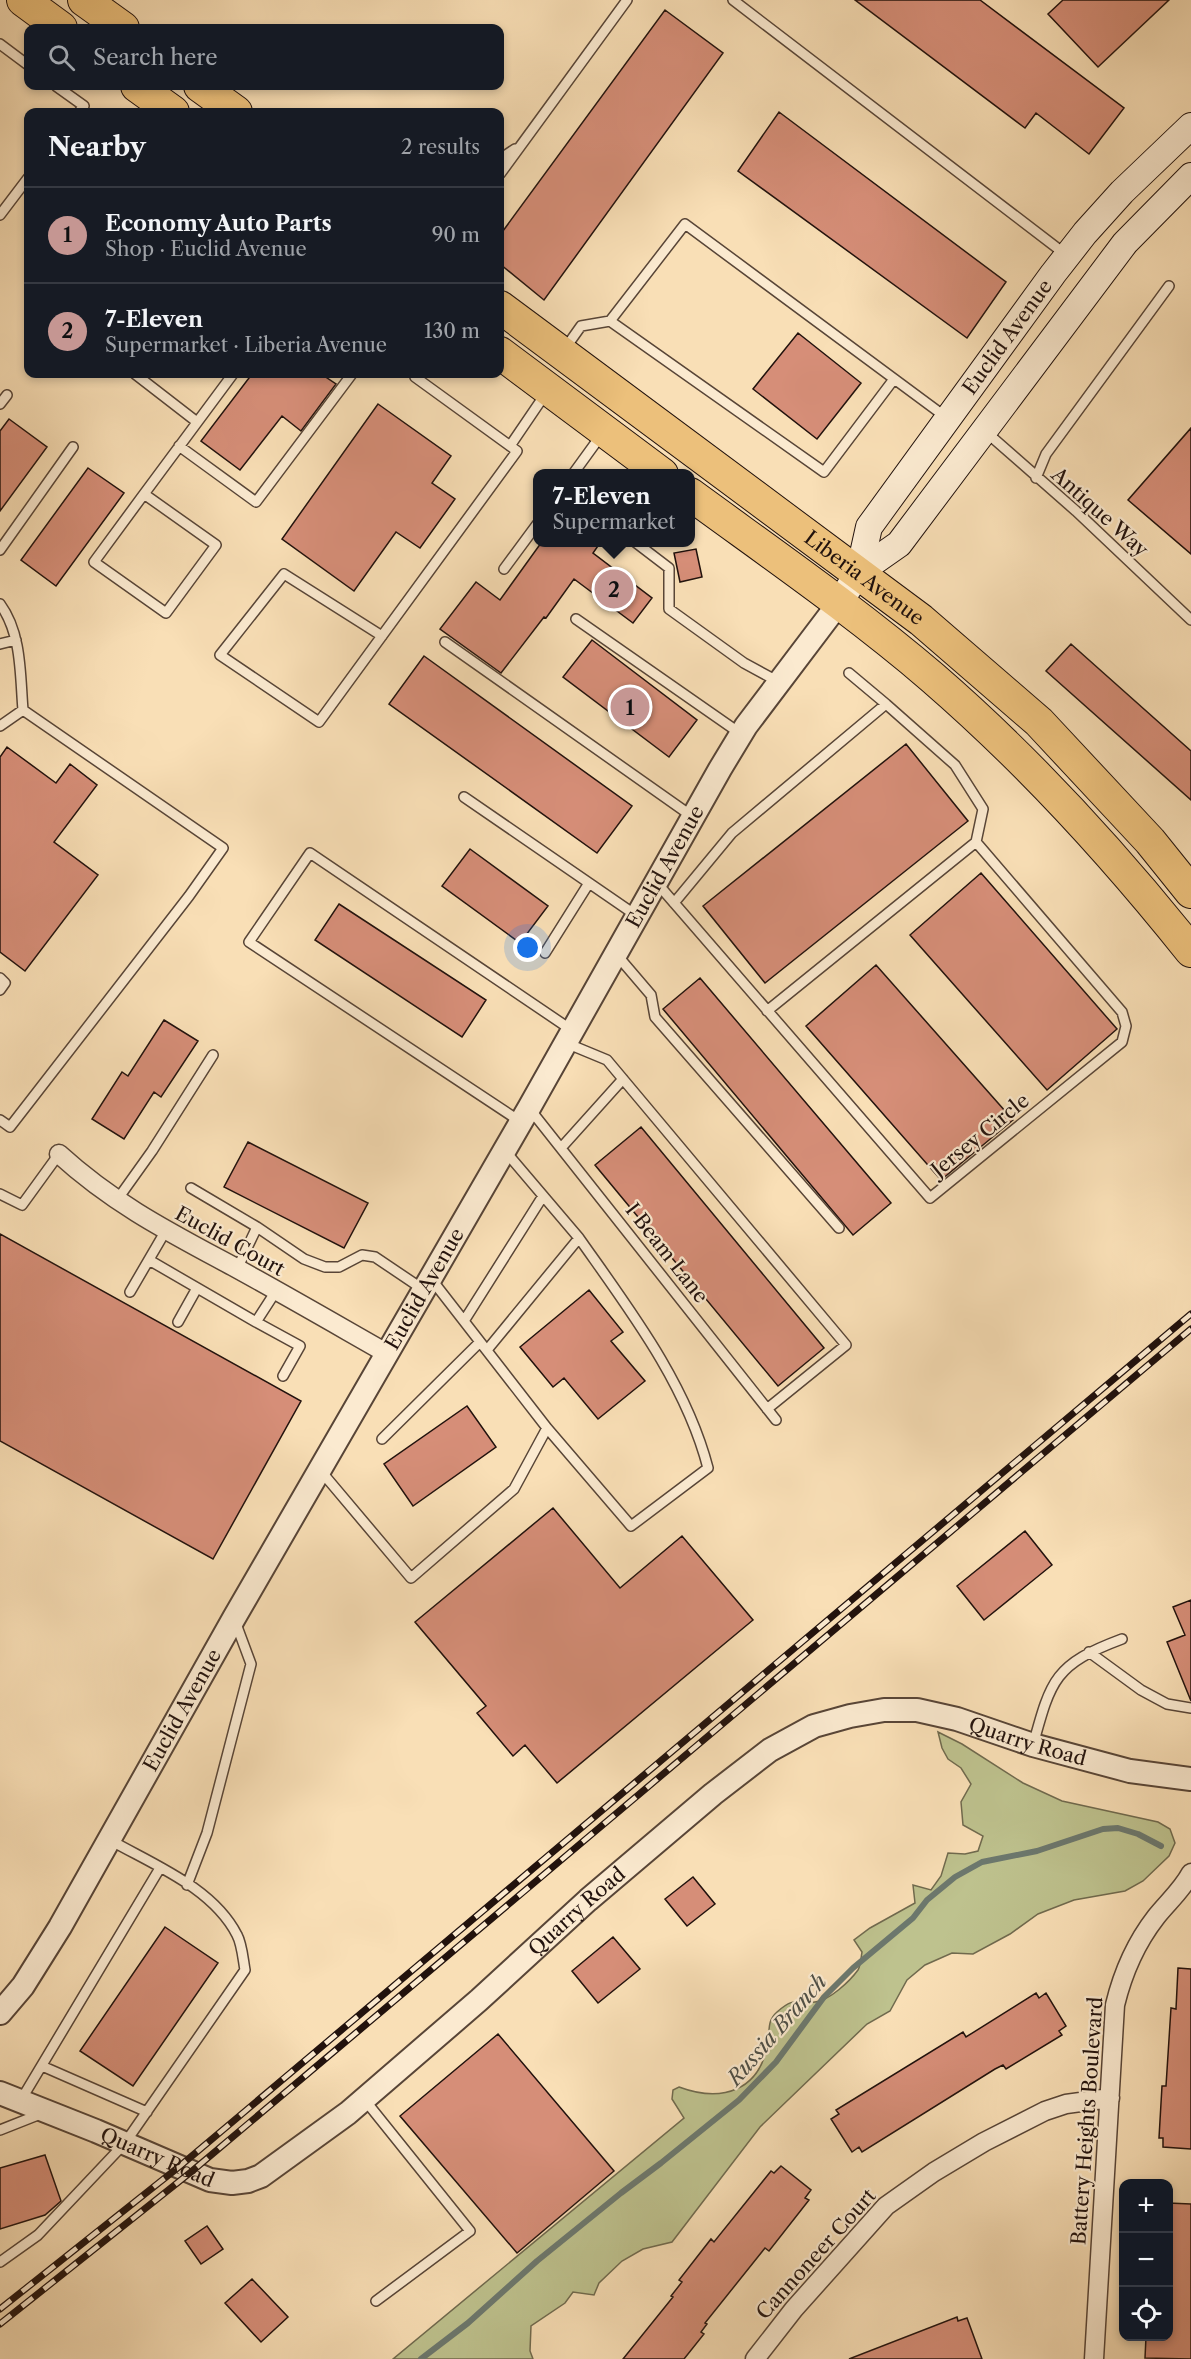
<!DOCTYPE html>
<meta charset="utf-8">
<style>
:root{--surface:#171b24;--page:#20242c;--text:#f1f3f6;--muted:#9ea1a6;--line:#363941;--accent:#c59692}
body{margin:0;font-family:"Libre Caslon Text",serif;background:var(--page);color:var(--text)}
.controls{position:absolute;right:18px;bottom:18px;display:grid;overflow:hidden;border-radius:12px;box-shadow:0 3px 9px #0003}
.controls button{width:54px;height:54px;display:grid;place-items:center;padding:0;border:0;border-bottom:2px solid var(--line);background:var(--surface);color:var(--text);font:30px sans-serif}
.you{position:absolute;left:528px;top:948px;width:21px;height:21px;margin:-15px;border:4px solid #fff;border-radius:50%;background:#1a73e8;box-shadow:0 0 0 9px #1a73e833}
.badge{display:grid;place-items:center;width:39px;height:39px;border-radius:50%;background:var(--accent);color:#111;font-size:20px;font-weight:700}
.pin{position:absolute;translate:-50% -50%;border:3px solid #fff;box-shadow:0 2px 6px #0006}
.popup{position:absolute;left:533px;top:469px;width:162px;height:78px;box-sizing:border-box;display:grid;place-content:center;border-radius:12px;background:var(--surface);filter:drop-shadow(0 2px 4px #0005);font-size:20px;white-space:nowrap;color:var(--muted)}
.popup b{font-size:22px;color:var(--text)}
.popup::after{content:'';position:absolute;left:50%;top:100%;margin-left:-12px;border:12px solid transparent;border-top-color:var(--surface)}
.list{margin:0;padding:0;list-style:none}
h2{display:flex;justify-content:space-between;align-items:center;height:78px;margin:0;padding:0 24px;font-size:26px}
h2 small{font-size:20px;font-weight:400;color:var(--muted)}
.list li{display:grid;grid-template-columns:39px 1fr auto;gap:18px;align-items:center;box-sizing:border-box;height:96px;padding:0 24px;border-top:2px solid var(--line)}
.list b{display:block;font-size:22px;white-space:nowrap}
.list p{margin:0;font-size:20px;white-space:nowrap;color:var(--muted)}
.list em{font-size:20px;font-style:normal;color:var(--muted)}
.icon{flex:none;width:33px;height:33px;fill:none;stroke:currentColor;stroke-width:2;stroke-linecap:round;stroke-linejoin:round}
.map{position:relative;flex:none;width:1191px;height:2359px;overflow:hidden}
.search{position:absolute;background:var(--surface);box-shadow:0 3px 9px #0003;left:24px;top:24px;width:480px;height:66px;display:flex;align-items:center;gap:15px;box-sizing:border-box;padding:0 21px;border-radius:12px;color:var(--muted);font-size:22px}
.panel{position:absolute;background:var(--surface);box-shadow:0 3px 9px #0003;left:24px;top:108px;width:480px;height:270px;border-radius:12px}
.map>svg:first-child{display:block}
</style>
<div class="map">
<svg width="1191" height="2359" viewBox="0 0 1191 2359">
<rect width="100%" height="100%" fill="#f9dfb6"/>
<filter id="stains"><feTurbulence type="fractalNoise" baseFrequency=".00333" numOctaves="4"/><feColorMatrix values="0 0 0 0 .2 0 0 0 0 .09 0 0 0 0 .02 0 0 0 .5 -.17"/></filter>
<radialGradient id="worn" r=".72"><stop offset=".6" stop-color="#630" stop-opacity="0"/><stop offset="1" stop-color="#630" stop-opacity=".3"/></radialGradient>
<path fill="#bec28e" stroke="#706a4e" stroke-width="1.5" d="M938 1732 962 1744 1023 1783 1062 1801 1158 1822 1170 1829 1175 1843 1169 1856 1143 1881 1125 1891 1074 1900 1038 1914 1010 1934 973 1954 952 1953 925 1965 907 1980 890 2011 867 2024 760 2127 672 2242 643 2249 622 2261 599 2283 594 2295 573 2292 565 2303 531 2326 530 2351 533 2359H393L684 2118 672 2099 673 2090 679 2087C722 2103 761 2091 768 2041 770 2029 767 2021 777 2012 795 1996 796 2004 815 2002 829 2001 850 1981 858 1970 861 1965 861 1957 862 1952L854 1940 870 1928 915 1903 913 1885 931 1890 941 1876 948 1853 965 1854 978 1851 983 1836 963 1825 961 1802 971 1784 961 1768 948 1759 942 1748Z"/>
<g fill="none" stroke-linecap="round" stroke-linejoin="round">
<path stroke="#6c786e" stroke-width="6" d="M421 2359 468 2323 537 2261 621 2193 661 2163 739 2100 776 2062 824 1997 853 1968 913 1918 927 1900 955 1877 982 1862 1037 1851 1103 1829 1118 1828 1138 1834 1161 1846"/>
</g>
<path fill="#d68e78" stroke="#22120d" stroke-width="1.5" d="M855 0H980L1124 108 1089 154 1036 113 1025 128Z
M1063 0H1169L1098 67 1048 14Z
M665 10 723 53 544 300 500 264V235Z
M779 112 1006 282 967 338 738 171Z
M798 333 861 383 817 439 753 389Z
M252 374H321L336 384 301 431 282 416 240 470 201 441Z
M378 404 451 456 432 483 455 499 420 548 396 532 354 591 282 539Z
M9 419 47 447 0 511V431Z
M1191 428V554L1128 500Z
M88 468 124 493 56 586 21 560Z
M541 543H600L593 553 652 598 633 623 574 579 546 618 544 617 501 673 440 629 476 582 500 600Z
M696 549 702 577 680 582 674 553Z
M592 640 697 720 669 757 563 677Z
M1071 644 1191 751V800L1046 671Z
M424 656 632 806 597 853 389 704Z
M906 744 968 821 765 983 703 906Z
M7 747 56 783 70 764 97 785 54 842 98 875 25 971 0 952V757Z
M470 849 548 906 520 943 442 886Z
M981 873 1117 1029 1047 1090 910 935Z
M339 904 486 1000 462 1037 315 940Z
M876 965 1013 1120 941 1180 806 1026Z
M700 978 891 1203 853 1235 663 1009Z
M164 1020 198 1041 161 1097 154 1092 124 1139 92 1119 122 1072 128 1076Z
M641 1127 824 1348 778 1386 595 1165Z
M248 1142 368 1203 344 1248 224 1187Z
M0 1234 301 1401 213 1559 0 1441Z
M589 1290 623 1332 611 1341 645 1381 598 1419 564 1378 553 1387 520 1347Z
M467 1406 496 1447 413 1506 384 1464Z
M553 1508 620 1588 682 1536 753 1620 557 1783 525 1745 513 1756 477 1713 486 1706 415 1622Z
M1025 1531 1052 1565 984 1620 957 1586Z
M1191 1600V1701L1167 1642 1185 1635 1173 1607Z
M693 1877 715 1904 687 1926 665 1899Z
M165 1927 218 1963 133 2086 80 2051Z
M613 1937 640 1969 598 2003 572 1971Z
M1178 1968 1191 1969V2149L1163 2147V2138H1159L1162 2086H1166L1171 2008 1176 2009Z
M1036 1993 1039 1998 1046 1993 1066 2026 1059 2031 1062 2035 1006 2069 1003 2065 995 2069 862 2152 859 2147 852 2152 831 2119 839 2114 836 2110 963 2032 966 2037Z
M498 2034 614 2171 517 2253 400 2116Z
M45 2155 61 2201 45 2215 0 2229V2168Z
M781 2166 811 2190 805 2198 809 2200 769 2251 765 2248 705 2323 707 2324 701 2332 704 2334 684 2359H623L673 2297 671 2296 682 2282 679 2280 711 2239 714 2242 771 2171 774 2173Z
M1168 2203 1191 2204V2359L1145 2358 1146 2337H1168Z
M207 2226 223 2249 201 2264 185 2241Z
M252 2279 288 2317 261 2342 225 2303Z
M957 2317 958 2321 967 2318 982 2359H849Z"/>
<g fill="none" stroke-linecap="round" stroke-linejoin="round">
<g stroke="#584537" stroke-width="12">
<path id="service" d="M733 0 1065 254
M0 44 28 65
M56 86 84 106 79 112
M500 159 515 149
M500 174 627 0
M0 215 28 178
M610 321 824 472 894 379
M564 350 581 326 610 321 685 224 947 418
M135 374 197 422
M0 404 7 395
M986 432 1076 511 1191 620
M179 446 256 502 352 374
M510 446 546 393
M573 474 602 434
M1036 478 1046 454 1169 286
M144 494 216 545 166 613 94 562Z
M144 494 233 374
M635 542 669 568V609L744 663 779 682
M0 550 73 447
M504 569 538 523
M0 604C22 634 20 675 23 710L223 848 189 896 10 1127 0 1120
M576 619 741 734
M382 636 284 574 220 655 319 722 517 451 415 377
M445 642 693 817
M0 644 16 640
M849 673 886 704
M0 726 23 710
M464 797 637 916
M656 882 930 1198 1122 1042 1126 1026 1122 1012 976 842
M674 903 732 833 886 704 955 765 983 809 976 842 767 1011
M545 953 589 883
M616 954 651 995 655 1017 839 1228
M0 978 5 983 0 990
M566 1043 607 1060 846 1345 767 1409
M529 1108 776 1420
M521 1122 249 942 310 853 573 1031
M561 1148 623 1079
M191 1188 257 1227 304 1259 325 1267H339L362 1255 375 1257 424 1290
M0 1194 22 1205 59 1154
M117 1200 152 1151 213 1055
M149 1260 256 1322
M237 1269 257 1227
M276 1291 256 1322 300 1346 283 1376
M130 1292 165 1232
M464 1321 543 1196
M178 1322 197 1288
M487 1350 579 1238 505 1151
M547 1428 631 1526 708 1468C686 1383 629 1309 579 1238
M382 1439 480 1342
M320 1470 411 1578 514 1489 547 1428 432 1280
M1089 1652 1141 1690 1167 1704 1191 1708
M1033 1745C1051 1679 1055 1664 1122 1639
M187 1885 207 1833 251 1664 235 1621
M42 2066 147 2112
M364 2099 470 2231 376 2301
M21 2100 160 1868
M0 2130 43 2113
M0 2262 38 2235 125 2143 245 1970C243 1959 242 1944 237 1935 213 1888 154 1865 110 1840"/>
</g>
<g stroke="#584537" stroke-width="21">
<path id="minor" d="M59 1154C115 1205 171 1233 236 1268 287 1296 337 1325 388 1354
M755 2359 794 2309 886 2206 934 2172 984 2142 1045 2111 1066 2104 1110 2098
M1094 2359 1115 2005C1123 1972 1135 1944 1156 1917 1168 1902 1182 1890 1191 1873"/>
</g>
<g stroke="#584537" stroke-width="26">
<g id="tertiary">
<path id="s1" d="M0 2013 23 1986 60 1927 234 1618 529 1108 720 769 746 726 839 603"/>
<path id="s2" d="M0 2093 96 2131 210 2180 232 2183 248 2181 261 2176 348 2113 479 2000 588 1900 713 1794 770 1750 814 1726 850 1716 884 1710H917L957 1719 1033 1745 1130 1771 1191 1779"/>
</g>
</g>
<g stroke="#22120d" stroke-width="28">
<g id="secondary">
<path d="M859 572 899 544 1125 243 1191 176"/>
<path id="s3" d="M839 603 859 572 869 527 1053 274 1085 233 1122 192 1191 126"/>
</g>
</g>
<g stroke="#22120d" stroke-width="34">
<g id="trunk">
<path d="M23 0 61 28"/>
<path d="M84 0 123 28"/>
<path d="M137 86 173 112"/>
<path d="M200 86 236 112"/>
<path id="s4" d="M500 307 921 620 1039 722 1150 841 1191 892"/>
<path d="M500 353 662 474"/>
<path d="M690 494C772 554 856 612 933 678 1030 762 1112 852 1191 951"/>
</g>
</g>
<use href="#service" stroke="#fbead0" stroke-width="9"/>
<use href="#minor" stroke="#fbead0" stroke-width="18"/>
<use href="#tertiary" stroke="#fbead0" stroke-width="22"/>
<use href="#secondary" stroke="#fbead0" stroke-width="26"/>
<use href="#trunk" stroke="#ecc07b" stroke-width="32"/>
<g stroke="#22120d" stroke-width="7">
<path id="rail" d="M0 2309 180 2166 1191 1314
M0 2324 191 2172 1191 1329"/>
</g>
<use href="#rail" stroke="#fbead0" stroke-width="4.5" stroke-dasharray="14" stroke-linecap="butt"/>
</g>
<g text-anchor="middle" stroke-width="4.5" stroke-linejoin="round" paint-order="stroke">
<g font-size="20" fill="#22120d" stroke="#fbead0">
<text dy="7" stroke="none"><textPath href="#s3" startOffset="318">Euclid Avenue</textPath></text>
<text transform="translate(1100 512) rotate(42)" y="7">Antique Way</text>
<text dy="7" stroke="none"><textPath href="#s4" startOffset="454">Liberia Avenue</textPath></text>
<text dy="7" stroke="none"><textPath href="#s1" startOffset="1326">Euclid Avenue</textPath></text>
<text transform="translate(980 1135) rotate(-39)" y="7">Jersey Circle</text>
<text transform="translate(230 1241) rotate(29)" y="7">Euclid Court</text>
<text transform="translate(667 1253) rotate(52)" y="7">I Beam Lane</text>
<text dy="7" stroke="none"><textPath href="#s1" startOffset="840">Euclid Avenue</textPath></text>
<text dy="7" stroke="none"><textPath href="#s1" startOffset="354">Euclid Avenue</textPath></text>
<text dy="7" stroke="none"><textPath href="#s2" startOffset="1214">Quarry Road</textPath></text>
<text dy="7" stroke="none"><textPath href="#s2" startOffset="692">Quarry Road</textPath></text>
<text transform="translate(1087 2121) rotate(-86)" y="7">Battery Heights Boulevard</text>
<text dy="7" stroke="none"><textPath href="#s2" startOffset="170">Quarry Road</textPath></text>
<text transform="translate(816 2254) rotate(-48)" y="7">Cannoneer Court</text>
</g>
<g font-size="21" font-style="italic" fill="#4d4e46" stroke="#fbead0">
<text transform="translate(777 2030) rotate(-49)" y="7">Russia Branch</text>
</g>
</g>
<rect width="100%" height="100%" filter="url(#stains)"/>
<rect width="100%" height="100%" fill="url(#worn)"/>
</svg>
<div class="controls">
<button>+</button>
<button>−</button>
<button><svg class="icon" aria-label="locate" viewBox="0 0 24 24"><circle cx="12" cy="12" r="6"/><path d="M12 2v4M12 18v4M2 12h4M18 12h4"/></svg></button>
</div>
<div class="you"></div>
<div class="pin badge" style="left:630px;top:707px">1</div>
<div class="pin badge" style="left:614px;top:589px">2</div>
<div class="popup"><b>7-Eleven</b>Supermarket</div>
<div class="search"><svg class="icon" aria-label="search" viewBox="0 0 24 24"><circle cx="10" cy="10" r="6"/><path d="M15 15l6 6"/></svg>Search here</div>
<section class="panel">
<h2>Nearby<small>2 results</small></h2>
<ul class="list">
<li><span class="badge">1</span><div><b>Economy Auto Parts</b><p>Shop · Euclid Avenue</p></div><em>90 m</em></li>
<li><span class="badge">2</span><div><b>7-Eleven</b><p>Supermarket · Liberia Avenue</p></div><em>130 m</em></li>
</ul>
</section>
</div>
